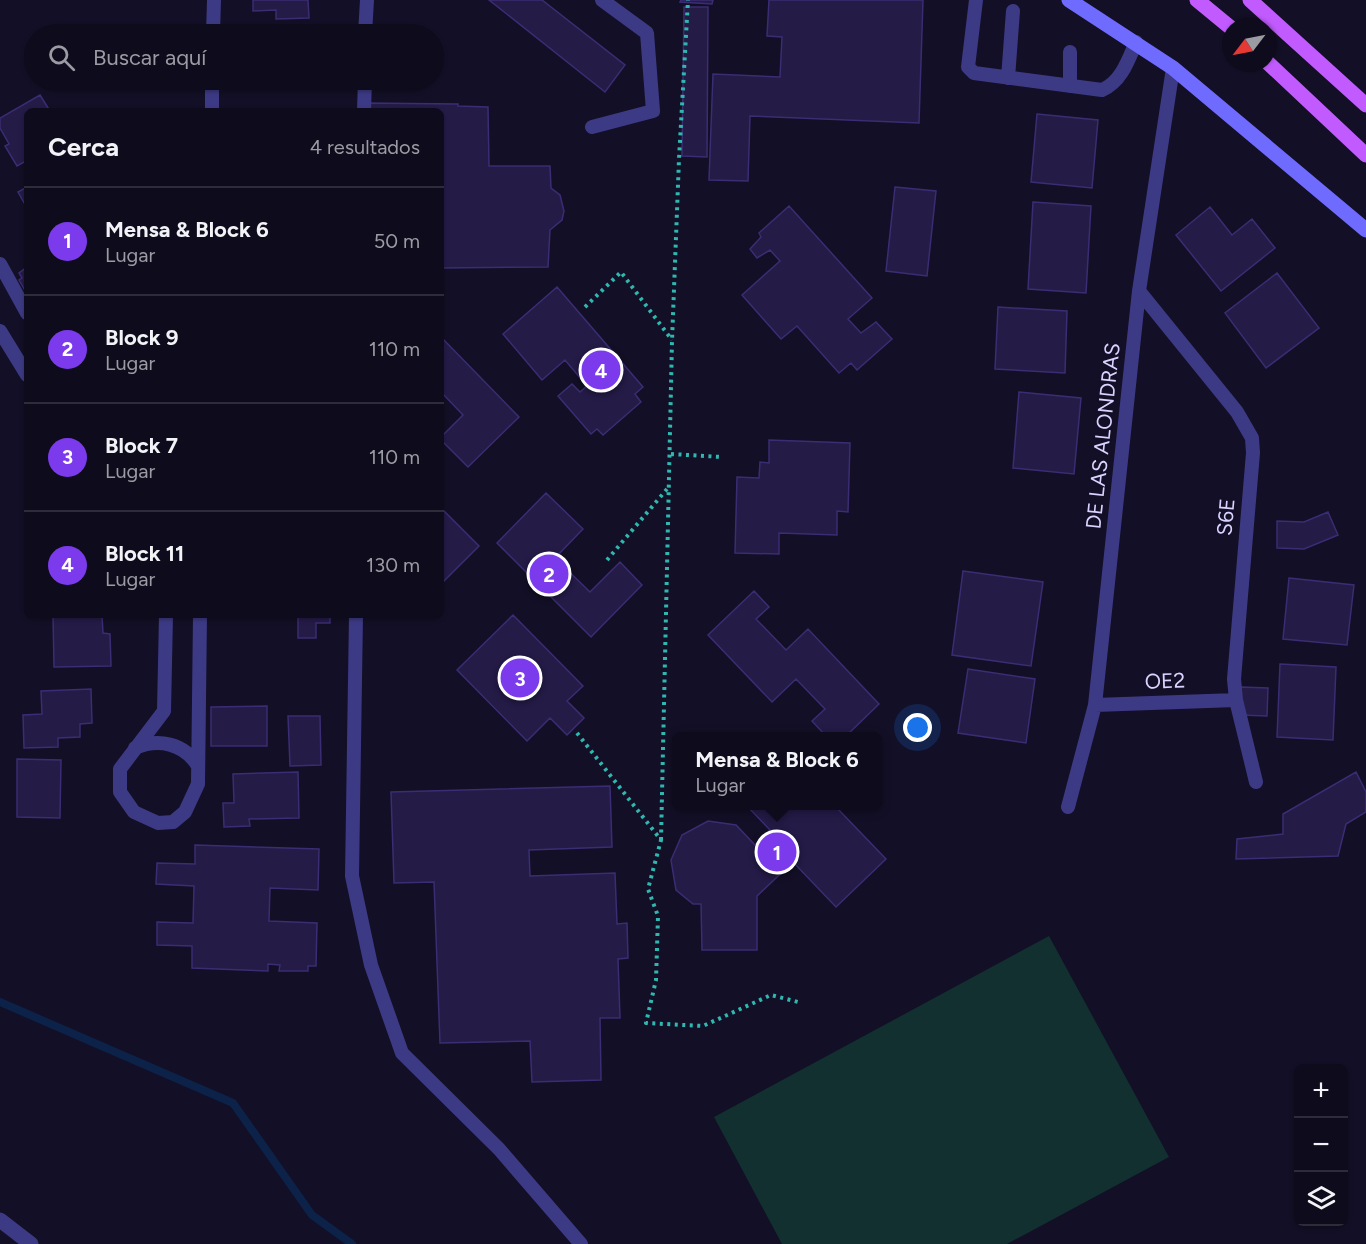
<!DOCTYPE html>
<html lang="es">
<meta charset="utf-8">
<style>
:root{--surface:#0e0b1c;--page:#171425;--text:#f1f3f6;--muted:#9b9ba3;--line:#2e2b3b;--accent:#7c3aed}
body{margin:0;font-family:Figtree,sans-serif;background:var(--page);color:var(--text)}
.controls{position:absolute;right:18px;bottom:18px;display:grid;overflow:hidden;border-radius:9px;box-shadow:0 2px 4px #0004}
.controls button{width:54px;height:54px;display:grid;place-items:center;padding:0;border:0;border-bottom:2px solid var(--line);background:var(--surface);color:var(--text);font:30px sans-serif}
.compass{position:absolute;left:1222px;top:18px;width:54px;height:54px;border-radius:50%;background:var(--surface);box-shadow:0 2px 4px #0004;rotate:238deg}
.you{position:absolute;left:918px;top:728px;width:21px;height:21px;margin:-15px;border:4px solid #fff;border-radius:50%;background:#1a73e8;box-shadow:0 0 0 9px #1a73e833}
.badge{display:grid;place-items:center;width:39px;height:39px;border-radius:50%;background:var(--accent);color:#fff;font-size:20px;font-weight:700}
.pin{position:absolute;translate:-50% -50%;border:3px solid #fff;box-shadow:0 2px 6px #0006}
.popup{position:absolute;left:672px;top:732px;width:210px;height:78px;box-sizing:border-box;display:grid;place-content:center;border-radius:9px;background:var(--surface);filter:drop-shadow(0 2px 4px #0005);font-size:20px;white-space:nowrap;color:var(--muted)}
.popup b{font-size:22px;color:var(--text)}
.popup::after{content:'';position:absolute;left:50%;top:100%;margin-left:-12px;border:12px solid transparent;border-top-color:var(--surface)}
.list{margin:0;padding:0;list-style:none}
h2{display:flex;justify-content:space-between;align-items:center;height:78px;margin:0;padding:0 24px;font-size:26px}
h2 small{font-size:20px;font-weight:400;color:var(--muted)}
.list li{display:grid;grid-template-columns:39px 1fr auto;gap:18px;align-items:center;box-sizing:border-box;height:108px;padding:0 24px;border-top:2px solid var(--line)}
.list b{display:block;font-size:22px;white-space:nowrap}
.list p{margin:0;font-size:20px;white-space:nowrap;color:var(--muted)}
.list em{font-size:20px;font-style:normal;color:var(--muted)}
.icon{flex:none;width:33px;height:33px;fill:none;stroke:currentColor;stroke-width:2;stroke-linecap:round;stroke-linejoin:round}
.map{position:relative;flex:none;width:1366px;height:1244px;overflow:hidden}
.search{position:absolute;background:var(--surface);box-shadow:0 2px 4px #0004;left:24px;top:24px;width:420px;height:66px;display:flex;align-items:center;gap:15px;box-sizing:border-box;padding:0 21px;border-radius:33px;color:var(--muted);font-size:22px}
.panel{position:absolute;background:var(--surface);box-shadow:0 2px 4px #0004;left:24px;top:108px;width:420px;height:510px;border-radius:9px}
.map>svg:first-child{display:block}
</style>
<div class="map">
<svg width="1366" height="1244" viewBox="0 0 1366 1244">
<rect width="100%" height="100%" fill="#130f26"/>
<path fill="#12302f" d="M1049 936 1169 1157 1007 1244H782L714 1117Z"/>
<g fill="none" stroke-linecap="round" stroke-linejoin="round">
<path stroke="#0c2248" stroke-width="8" d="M0 1002 233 1103 312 1215 352 1244"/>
</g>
<path fill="#241b47" stroke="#3b2d73" stroke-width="1.5" d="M253 0H308L309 18 276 19V10L253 11Z
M489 0H542L625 65 605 92Z
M681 0H713L712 4 680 2Z
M769 0H923L919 123 750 116 748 181 709 180 713 74 780 77 782 37 767 36Z
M684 7H708L707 157 682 156Z
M40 95 50 111H27V157L26 161 17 166 5 146 9 144 0 128V118Z
M365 103 458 104V106L488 107 489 166H550L551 188 560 195 564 211 562 220 550 230 548 267 441 268V111H365Z
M1037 114 1098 120 1092 188 1031 182Z
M27 187V208L18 192Z
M895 187 936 191 927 276 886 271Z
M1033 202 1091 206 1086 293 1028 289Z
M789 206 872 298 848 319 861 333 876 322 892 339 857 370 851 363 839 373 797 326 781 339 742 295 780 261 770 250 757 258 750 249 761 237 759 233Z
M1210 207 1232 235 1252 219 1275 248 1221 291 1176 235Z
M27 267V294L19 280 22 278 19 273Z
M1277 273 1319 328 1266 368 1225 313Z
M557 287 643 387 635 394 641 402 603 435 597 429 591 434 558 396 572 384 580 392 587 386 565 360 542 380 503 334Z
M998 307 1067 311 1065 373 995 369Z
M441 337 519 417 468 467 441 440V437L463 415 441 392Z
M1019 392 1081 398 1074 474 1013 468Z
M769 440 850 443 848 512 837 511V535L779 533V554L735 553 737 477 759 478 760 462 769 463Z
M546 493 583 529 555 558 590 592 620 562 642 585 591 637 497 543Z
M441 508 479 546 441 584Z
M1328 512 1338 535 1304 549 1277 548V521L1304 522Z
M963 571 1043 582 1031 666 952 655Z
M1289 578 1354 585 1347 645 1283 639Z
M754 591 769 607 756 619 786 650 808 629 879 704 846 736H826L812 721 825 709 796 679 772 702 708 635Z
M53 615H102L103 633 110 634 111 666 54 667Z
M298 615H330V623H316V638H298Z
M513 615 583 686 567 701 584 718 567 735 550 718 527 741 457 670Z
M1280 664 1336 667 1333 740 1277 737Z
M968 669 1035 679 1026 743 958 733Z
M1241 687 1268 688 1267 716 1240 715Z
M91 689 92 723 80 724V737L58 738V747L24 748 23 715 42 714 41 691Z
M267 706V746H211V707Z
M288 716H320L321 765 290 766Z
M17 759 61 760 60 818 17 817Z
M298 772 299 818 249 819 250 826 224 827 223 803H234L233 774Z
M1356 772 1366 792V812L1346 824 1338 856 1236 859 1237 839 1283 834V814Z
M610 786 612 847 529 850 530 876 615 873 617 924 627 923 628 958 618 959 620 1018H600L601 1080 532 1082 530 1041 440 1043 434 882 394 883 391 792Z
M747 806H835L886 859 836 907 793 862 757 896V950H702L701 904H693L676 890 671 860 682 835 708 821 736 825 755 845 770 830Z
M195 845 319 849 318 890 270 888 269 921 317 923 316 966H308V971H279L280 965 268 964V971L192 968V946L157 945V922L193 923 194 886 156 884 157 863 195 864Z"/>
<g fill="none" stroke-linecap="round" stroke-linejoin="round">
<path stroke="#2fb8b0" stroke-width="4" stroke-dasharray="3 4.5" stroke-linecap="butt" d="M585 307 621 272 672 340
M671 454 722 457
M607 560 667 489
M577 733 661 840 648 889 658 916 656 980 646 1023 703 1026 771 995 802 1003
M661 840 672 341 679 159 688 0"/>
<path stroke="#3d3a85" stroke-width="14" d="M976 0 968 67 974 73 1102 90C1121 82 1128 61 1136 42
M213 34 214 0
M365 34 367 0
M1008 78 1013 11
M1070 86V52
M212 111V80
M364 111 365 80
M592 127 653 111 647 33 602 0
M0 264 27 313
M1139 291 1237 412 1252 438 1253 453 1234 679 1236 700 1256 782
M0 331 27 375
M166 615 164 711 120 769V792L134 812 158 823 173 822 185 812 198 784 200 615
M356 615 352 876 371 965 402 1053 499 1149 581 1244
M1095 705 1236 700
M135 748C158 738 184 743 198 766
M1068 807 1095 705 1139 291 1173 68"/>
<path stroke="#3d3a85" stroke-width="15" d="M0 1220 31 1244"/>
<path stroke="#6f6bff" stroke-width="15" d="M1069 0 1173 68 1366 230"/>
<path stroke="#c25bff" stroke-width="15" d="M1197 0 1231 28
M1250 0 1366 105
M1267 62 1366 155"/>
</g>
<g text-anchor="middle" stroke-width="4.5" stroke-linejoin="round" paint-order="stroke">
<g font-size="21" fill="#d9d4ff" stroke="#130f26">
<text transform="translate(1103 436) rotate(-84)" y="7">DE LAS ALONDRAS</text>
<text transform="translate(1226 517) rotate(-85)" y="7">S6E</text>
<text transform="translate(1165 681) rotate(-2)" y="7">OE2</text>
</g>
</g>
</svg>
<div class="controls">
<button>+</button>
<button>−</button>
<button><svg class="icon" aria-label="layers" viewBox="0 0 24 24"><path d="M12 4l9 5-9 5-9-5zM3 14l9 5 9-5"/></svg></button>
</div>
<svg class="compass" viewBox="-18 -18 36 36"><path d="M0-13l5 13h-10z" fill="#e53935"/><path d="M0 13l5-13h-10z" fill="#9b9ba3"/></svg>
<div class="you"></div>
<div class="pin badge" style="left:777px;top:852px">1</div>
<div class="popup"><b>Mensa &amp; Block 6</b>Lugar</div>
<div class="pin badge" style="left:549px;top:574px">2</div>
<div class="pin badge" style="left:520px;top:678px">3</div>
<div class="pin badge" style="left:601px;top:370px">4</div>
<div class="search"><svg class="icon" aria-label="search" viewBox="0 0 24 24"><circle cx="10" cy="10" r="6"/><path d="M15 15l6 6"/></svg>Buscar aquí</div>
<section class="panel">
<h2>Cerca<small>4 resultados</small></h2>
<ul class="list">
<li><span class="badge">1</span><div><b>Mensa &amp; Block 6</b><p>Lugar</p></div><em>50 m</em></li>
<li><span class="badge">2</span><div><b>Block 9</b><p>Lugar</p></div><em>110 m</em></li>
<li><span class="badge">3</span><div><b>Block 7</b><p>Lugar</p></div><em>110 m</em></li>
<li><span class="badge">4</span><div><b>Block 11</b><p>Lugar</p></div><em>130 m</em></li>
</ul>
</section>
</div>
